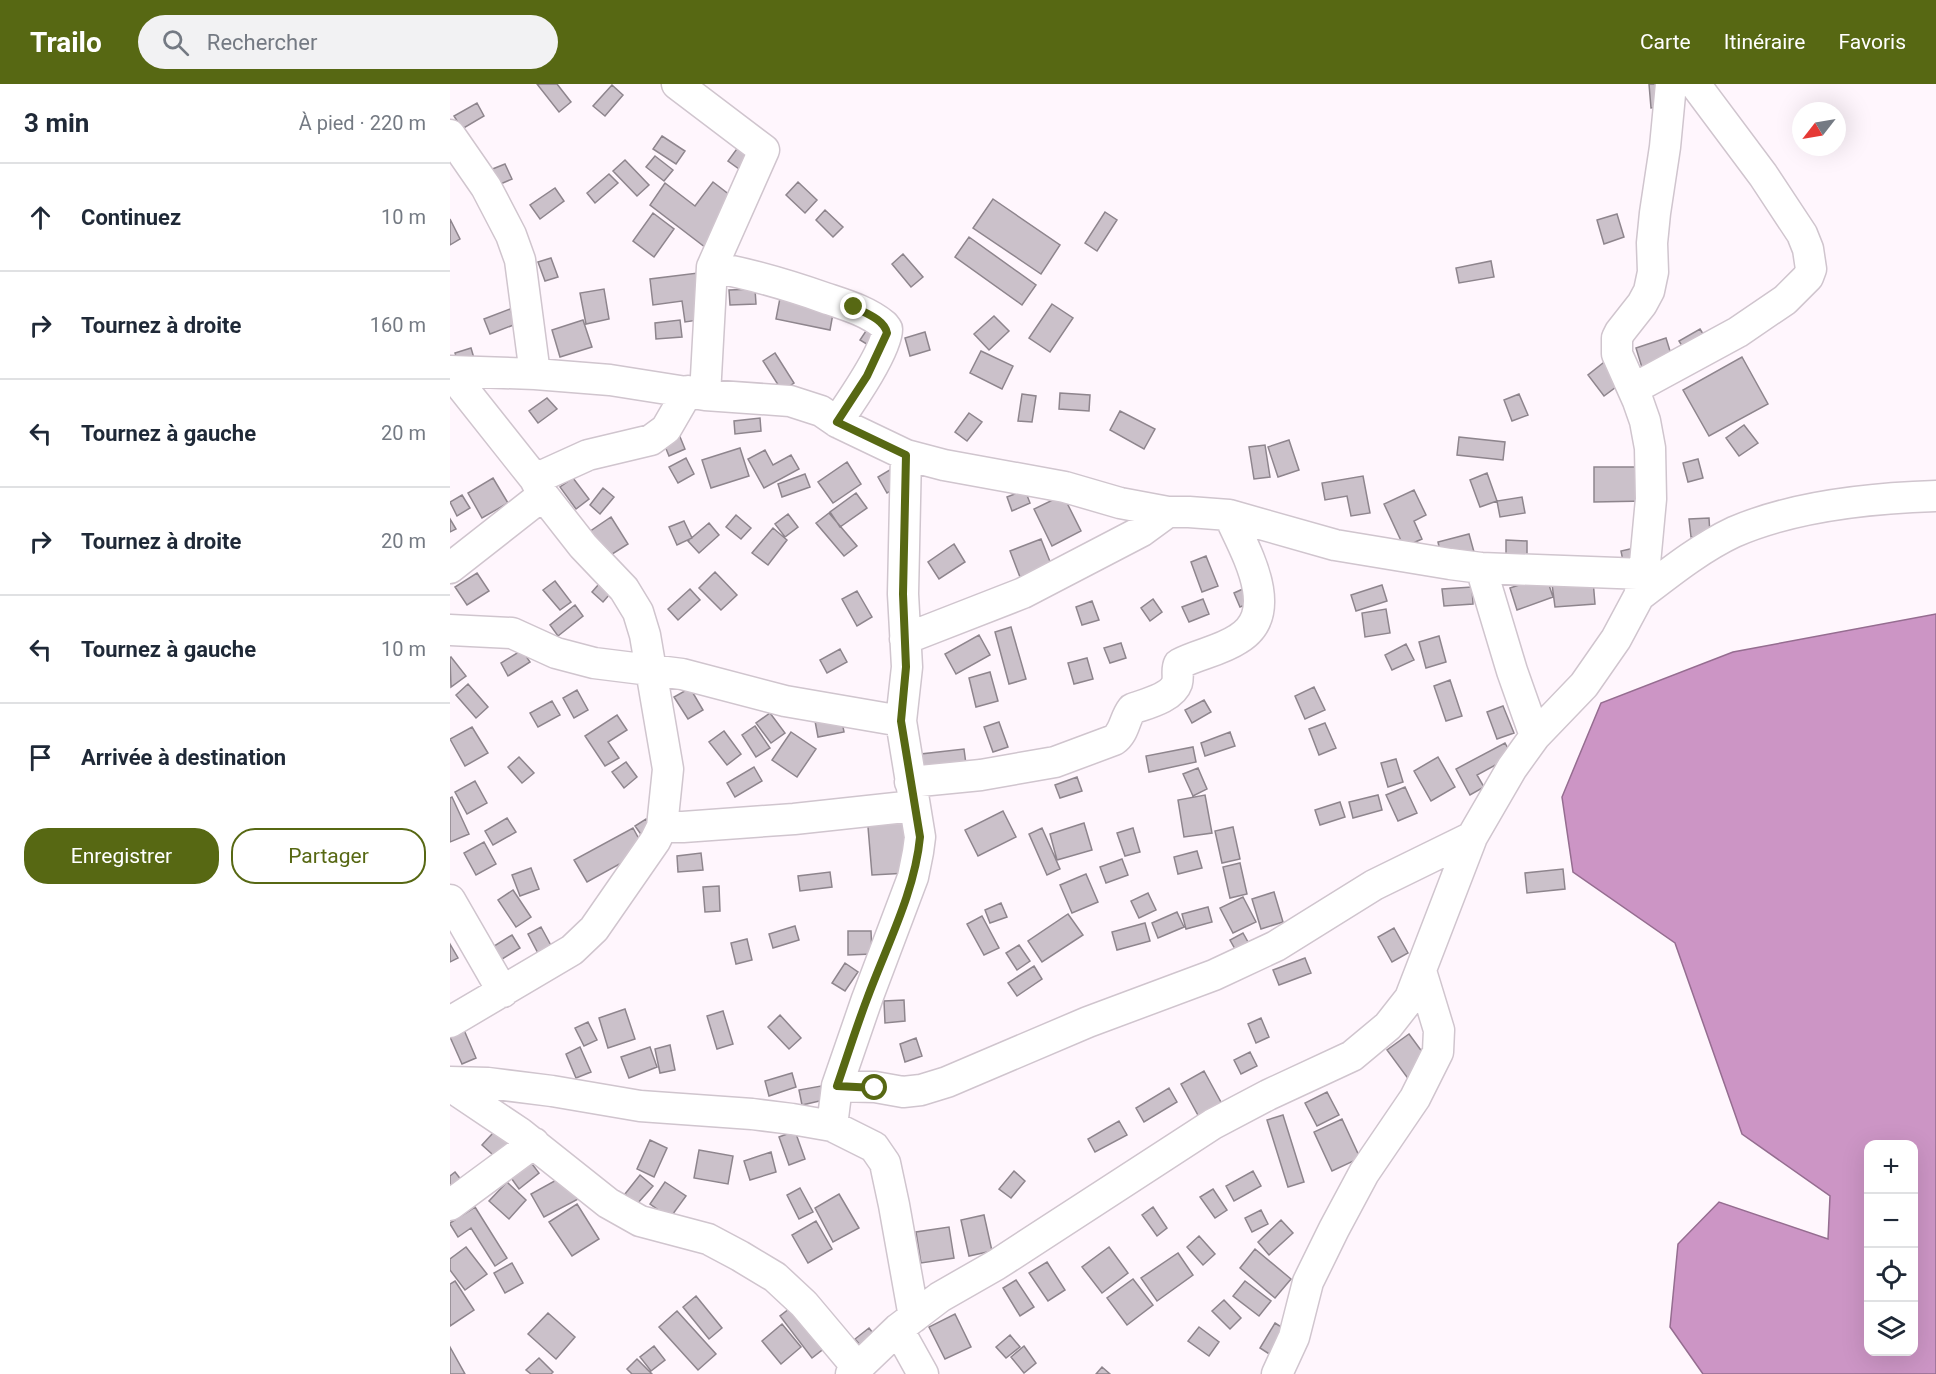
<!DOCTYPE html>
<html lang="fr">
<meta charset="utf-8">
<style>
:root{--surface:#fff;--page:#f2f2f3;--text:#1f2937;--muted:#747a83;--line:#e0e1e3;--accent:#576813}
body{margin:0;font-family:Roboto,sans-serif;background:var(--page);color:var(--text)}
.controls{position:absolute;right:18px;bottom:18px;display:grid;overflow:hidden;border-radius:12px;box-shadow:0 6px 24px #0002}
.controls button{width:54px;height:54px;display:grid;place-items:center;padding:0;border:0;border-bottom:2px solid var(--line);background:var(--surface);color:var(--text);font:30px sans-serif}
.compass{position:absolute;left:1342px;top:18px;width:54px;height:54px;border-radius:50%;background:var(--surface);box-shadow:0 6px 24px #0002;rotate:239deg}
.stop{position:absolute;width:18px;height:18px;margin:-14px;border:4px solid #576813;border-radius:50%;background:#fff}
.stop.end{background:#576813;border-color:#fff;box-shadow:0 2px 6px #0008}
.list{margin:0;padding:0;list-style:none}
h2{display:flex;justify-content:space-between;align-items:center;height:78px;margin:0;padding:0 24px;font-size:26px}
h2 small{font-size:20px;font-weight:400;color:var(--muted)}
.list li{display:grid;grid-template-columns:39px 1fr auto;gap:18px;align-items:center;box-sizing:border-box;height:108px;padding:0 24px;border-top:2px solid var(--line)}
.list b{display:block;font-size:22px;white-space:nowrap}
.list em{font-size:20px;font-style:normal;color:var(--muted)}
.actions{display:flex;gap:12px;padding:18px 24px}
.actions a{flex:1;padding:14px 0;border:2px solid var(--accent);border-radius:24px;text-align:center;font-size:21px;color:var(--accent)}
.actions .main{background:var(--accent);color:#fff}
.icon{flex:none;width:33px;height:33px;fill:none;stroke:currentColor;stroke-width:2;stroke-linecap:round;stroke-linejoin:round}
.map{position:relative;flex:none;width:1486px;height:1290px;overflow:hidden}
header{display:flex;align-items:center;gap:36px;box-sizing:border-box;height:84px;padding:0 30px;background:var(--accent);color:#fff}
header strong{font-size:28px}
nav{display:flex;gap:33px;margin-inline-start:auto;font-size:21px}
.search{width:420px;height:54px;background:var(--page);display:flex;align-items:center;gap:15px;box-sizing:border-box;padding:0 21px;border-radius:33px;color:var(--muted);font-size:22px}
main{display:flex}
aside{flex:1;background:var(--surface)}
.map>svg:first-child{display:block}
</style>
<header>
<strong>Trailo</strong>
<div class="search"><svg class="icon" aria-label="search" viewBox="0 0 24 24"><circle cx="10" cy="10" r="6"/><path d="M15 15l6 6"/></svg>Rechercher</div>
<nav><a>Carte</a><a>Itinéraire</a><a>Favoris</a></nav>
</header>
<main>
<aside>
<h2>3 min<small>À pied · 220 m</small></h2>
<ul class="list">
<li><svg class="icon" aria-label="ahead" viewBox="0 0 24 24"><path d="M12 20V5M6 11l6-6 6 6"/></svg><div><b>Continuez</b></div><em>10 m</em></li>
<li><svg class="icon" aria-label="right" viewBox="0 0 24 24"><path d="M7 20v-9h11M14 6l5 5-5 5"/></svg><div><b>Tournez à droite</b></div><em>160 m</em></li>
<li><svg class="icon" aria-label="left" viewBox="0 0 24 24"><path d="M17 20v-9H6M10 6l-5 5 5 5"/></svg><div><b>Tournez à gauche</b></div><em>20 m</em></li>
<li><svg class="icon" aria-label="right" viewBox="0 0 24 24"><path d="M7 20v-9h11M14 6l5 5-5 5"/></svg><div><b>Tournez à droite</b></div><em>20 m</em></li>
<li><svg class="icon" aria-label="left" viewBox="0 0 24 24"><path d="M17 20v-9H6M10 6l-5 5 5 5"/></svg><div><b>Tournez à gauche</b></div><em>10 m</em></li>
<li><svg class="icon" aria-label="arrive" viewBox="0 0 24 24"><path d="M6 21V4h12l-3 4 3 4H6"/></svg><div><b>Arrivée à destination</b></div></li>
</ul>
<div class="actions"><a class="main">Enregistrer</a><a>Partager</a></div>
</aside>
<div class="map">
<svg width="1486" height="1290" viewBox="0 0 1486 1290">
<rect width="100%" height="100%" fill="#fff6fd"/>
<path fill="#cc95c5" stroke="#956d90" stroke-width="1.5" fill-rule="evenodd" d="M1486 530V1290H1253L1220 1243 1228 1160 1269 1118 1378 1155 1380 1112 1292 1050 1225 859 1123 788 1112 713 1151 619 1283 568ZM1418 1060H1464V1268H1418Z"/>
<path fill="#cbc1ca" stroke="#8e858d" stroke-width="1.5" d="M87 0H107L121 18 109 28Z
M1199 0H1216L1229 21 1201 24Z
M162 1 173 11 155 32 143 22Z
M27 19 34 32 12 45 4 32Z
M212 52 235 67 226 80 203 65Z
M289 62 307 76 296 90 278 77Z
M205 72 223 86 214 97 196 83Z
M175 76 199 101 187 112 163 87Z
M55 80 62 95 46 102 40 86Z
M159 90 168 99 145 119 137 109Z
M263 98 294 122 260 167 200 121 215 99 245 122Z
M348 98 367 116 355 129 336 111Z
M105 104 114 117 90 135 80 121Z
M543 115 610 161 591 190 523 144Z
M375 126 393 143 383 153 366 136Z
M655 128 667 136 647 167 635 159Z
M203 129 224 145 204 173 183 157Z
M1167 130 1174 153 1154 160 1147 136Z
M0 135 10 155 0 161Z
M519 153 586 201 572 221 505 173Z
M453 170 473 193 461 203 442 180Z
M101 174 108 193 95 197 88 178Z
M1041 177 1044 193 1009 199 1006 184Z
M248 189 262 234 235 238 232 217 203 221 200 195Z
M154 205 159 235 136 240 130 209Z
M305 205 306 220 280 221 279 206Z
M330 214 384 224 380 246 326 235Z
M602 220 623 234 600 268 579 254Z
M60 225 66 240 40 250 34 235Z
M544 232 559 247 539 266 524 250Z
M133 236 142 263 110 273 102 246Z
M230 236 232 253 206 255 205 239Z
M418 244 430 268 410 256Z
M1250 245 1258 258 1237 270 1229 257Z
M475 248 480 266 460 272 455 254Z
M1216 254 1224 280 1194 290 1186 264Z
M21 264 26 281 10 286 5 269Z
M531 267 563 282 552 305 520 289Z
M325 269 344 299 332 307 313 277Z
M1292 273 1318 320 1259 352 1233 306Z
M1158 275 1174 297 1154 312 1138 291Z
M610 309 640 311 639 327 609 325Z
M572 310 586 312 582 338 568 337Z
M1069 310 1078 331 1062 337 1054 316Z
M97 314 107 325 88 339 79 327Z
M670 327 705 345 694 365 660 346Z
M519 329 532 338 517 357 505 348Z
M310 334 311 347 285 350 284 337Z
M1294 341 1308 359 1289 372 1276 354Z
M226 343 235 365 219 372 210 350Z
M1009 353 1055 358 1053 376 1007 371Z
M839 356 849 386 828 393 818 363Z
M815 361 820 393 804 395 799 363Z
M290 364 299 392 261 404 252 376Z
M315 366 323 381 341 371 349 385 314 404 298 375Z
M236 374 244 390 228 399 219 383Z
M1248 375 1253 394 1238 398 1233 379Z
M397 378 411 400 383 419 368 398Z
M1144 383H1196V417L1144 418Z
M443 384 452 400 437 409 428 393Z
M1037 389 1047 417 1030 423 1020 396Z
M355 390 360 403 332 413 328 400Z
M913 392 920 429 901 432 897 412 875 416 872 399Z
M43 394 58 419 32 434 18 409Z
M123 394 139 415 126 425 110 403Z
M153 404 164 413 150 430 140 421Z
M575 406 580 419 562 427 557 413Z
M964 406 976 431 964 437 972 455 954 463 934 420Z
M406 409 417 424 390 443 380 428Z
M12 411 20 424 7 432 0 418Z
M613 411 631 447 602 462 584 425Z
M1072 413 1075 429 1050 433 1047 417Z
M379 429 407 462 394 472 366 439Z
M338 430 348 443 335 453 325 440Z
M286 431 301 444 291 455 276 443Z
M161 433 178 460 156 474 139 448Z
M1259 434 1260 451 1241 453 1239 435Z
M0 435 6 445 0 448Z
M234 437 242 454 227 461 219 443Z
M259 439 269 451 249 469 238 457Z
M323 444 337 456 318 481 302 469Z
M1019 450 1024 468 992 476 988 458Z
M591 455 601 480 570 493 560 467Z
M1056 456 1077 457V475H1056Z
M504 460 515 478 489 495 478 478Z
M1189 463 1192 478 1174 482 1171 467Z
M756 472 768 502 752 508 741 478Z
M265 488 287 511 271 526 249 504Z
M27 489 39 507 17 521 5 503Z
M1096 492 1103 513 1067 526 1060 504Z
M155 493 166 503 153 518 142 508Z
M813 496 819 511 790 523 784 509Z
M1143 496 1145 520 1105 523 1102 500Z
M105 497 121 518 110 526 93 506Z
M932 501 937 517 906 527 901 511Z
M1022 503 1023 520 994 522 992 505Z
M240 505 250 516 228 536 218 525Z
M407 507 422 533 407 542 392 515Z
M703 515 712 528 700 537 691 524Z
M753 515 759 530 739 538 732 523Z
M642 517 649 536 632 541 626 523Z
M125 521 133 532 108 552 100 541Z
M936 525 940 549 915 553 912 529Z
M561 543 576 595 559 600 545 548Z
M529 551 540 571 506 590 495 570Z
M989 552 996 578 976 584 969 558Z
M671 559 676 574 660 579 654 564Z
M956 560 964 576 942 586 935 571Z
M390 565 397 578 377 589 370 576Z
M72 566 80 578 58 592 51 579Z
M1 573 16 592 1 603 0 574Z
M637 574 643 595 624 600 618 579Z
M540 588 548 617 526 623 519 594Z
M1000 596 1012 632 996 637 984 602Z
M18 600 38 623 26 634 6 611Z
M864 603 875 626 855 635 845 612Z
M240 604 253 626 238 635 224 613Z
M127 606 138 626 124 634 113 614Z
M754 616 761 628 742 639 735 626Z
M102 617 110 631 88 643 80 629Z
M1053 622 1064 649 1047 655 1037 628Z
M320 629 335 649 321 659 306 639Z
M167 631 177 646 158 658 169 674 155 682 135 652Z
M391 632 394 648 368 653 365 637Z
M549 638 558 663 543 668 534 643Z
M875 639 886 664 869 671 859 645Z
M305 642 320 664 306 673 292 651Z
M22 643 38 669 15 682 0 655Z
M274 647 291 670 277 681 259 658Z
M341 648 366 665 347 693 322 676Z
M780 648 785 662 755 672 751 659Z
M1055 659 1062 672 1027 691 1034 703 1020 711 1006 685Z
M743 663 746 678 699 688 696 672Z
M514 665 517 688 474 693 471 670Z
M69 673 84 689 72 699 58 683Z
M988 673 1005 703 981 717 964 687Z
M946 675 953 698 938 703 931 679Z
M176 678 187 693 174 704 162 688Z
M304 683 312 697 285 713 277 699Z
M748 684 757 705 743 712 733 690Z
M627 693 632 707 610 714 605 701Z
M25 697 37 719 17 730 5 708Z
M955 703 967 729 948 737 936 711Z
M755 711 762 749 734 753 728 716Z
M928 711 932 726 903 734 899 718Z
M2 713 19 750 0 758V714Z
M890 718 895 733 870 741 865 726Z
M553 727 566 753 528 772 515 746Z
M453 728 458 789 422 791 417 731Z
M57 734 66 748 43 761 35 747Z
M196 735 205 749 195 756 185 742Z
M634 739 642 766 607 776 600 750Z
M783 743 790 775 772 779 765 747Z
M183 744 195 766 137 798 124 776Z
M592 744 610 785 597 791 579 750Z
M683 744 690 768 675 772 667 749Z
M34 758 46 780 26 791 14 769Z
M747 767 752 784 728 790 724 773Z
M251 769 253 786 228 788 227 772Z
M672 775 678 791 656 799 650 783Z
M790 779 797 810 780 814 773 783Z
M81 784 89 805 70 812 62 791Z
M1113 785 1115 805 1077 809 1075 789Z
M380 788 382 803 350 807 348 792Z
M636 790 648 818 622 829 610 801Z
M269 802 270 827 255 828 253 803Z
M63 806 81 833 66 843 48 816Z
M824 808 833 838 811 845 802 815Z
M698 809 706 826 689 834 681 817Z
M793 813 806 838 783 849 770 824Z
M551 819 557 833 540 839 535 826Z
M758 823 762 838 736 845 732 830Z
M727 828 734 843 708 854 702 839Z
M618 830 633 851 592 878 578 857Z
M532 832 549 864 534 871 517 840Z
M695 839 700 857 667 866 662 848Z
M345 842 349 856 323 864 319 850Z
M91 843 104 867 91 875 78 850Z
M944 844 958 869 942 878 928 853Z
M398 847H421L422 870 398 871Z
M793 849 803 867 790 874 780 856Z
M62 851 70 864 49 877 41 864Z
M297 855 302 876 286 880 281 859Z
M0 860 8 874 0 878Z
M569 861 580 877 567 886 556 869Z
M855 874 861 889 829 901 823 886Z
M395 879 408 888 395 907 382 899Z
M584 882 592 895 567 912 558 899Z
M454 916 455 937 435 939 434 917Z
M175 925 185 955 158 964 149 934Z
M273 927 283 960 267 965 257 932Z
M330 931 351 954 339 965 318 943Z
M811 934 819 953 806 959 798 940Z
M138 938 147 956 134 962 125 944Z
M14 946 26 974 12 980 0 953Z
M959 950 987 988 965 1004 937 966Z
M466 954 472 972 455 978 450 960Z
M220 961 225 986 210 989 205 965Z
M130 963 141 988 126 994 116 970Z
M200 963 207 983 179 994 171 973Z
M800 968 807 982 791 990 784 976Z
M754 987 772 1020 749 1033 731 1000Z
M342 989 346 1003 319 1012 315 997Z
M371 1002 374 1016 352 1021 349 1006Z
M719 1004 727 1018 694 1038 686 1024Z
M877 1008 889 1031 867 1042 855 1019Z
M833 1031 854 1098 838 1103 817 1036Z
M892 1035 910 1074 882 1087 864 1048Z
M669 1037 677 1051 645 1068 638 1055Z
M53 1038 73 1055 52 1079 32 1061Z
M345 1047 355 1075 339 1081 329 1053Z
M200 1056 217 1064 204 1093 187 1085Z
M249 1066 283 1072 278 1100 244 1094Z
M321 1068 326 1088 300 1096 294 1077Z
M79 1076 89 1089 69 1105 59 1091Z
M564 1087 575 1097 561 1114 549 1105Z
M803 1087 811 1102 784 1117 776 1102Z
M5 1088 23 1111 0 1108V1092Z
M119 1089 132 1113 94 1133 81 1110Z
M190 1091 203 1102 187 1120 175 1110Z
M57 1098 76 1116 59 1135 39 1117Z
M215 1098 236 1112 220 1134 200 1120Z
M350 1104 363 1128 349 1135 337 1111Z
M763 1105 777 1126 765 1134 750 1113Z
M389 1110 409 1144 383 1158 365 1124Z
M127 1120 149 1155 122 1172 99 1138Z
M25 1123 57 1174 45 1182 21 1144 8 1153 0 1140V1139Z
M703 1123 717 1144 707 1152 692 1131Z
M811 1126 818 1140 802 1148 795 1134Z
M534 1131 542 1167 519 1172 511 1136Z
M831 1136 843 1149 819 1171 808 1158Z
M366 1137 382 1165 358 1179 342 1151Z
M499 1143 504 1174 471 1179 466 1148Z
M749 1152 765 1170 753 1181 737 1163Z
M16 1163 37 1190 15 1206 0 1186V1175Z
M659 1163 678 1189 652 1209 632 1183Z
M805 1165 841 1195 825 1214 790 1184Z
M728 1169 743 1191 707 1217 691 1194Z
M597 1178 615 1206 598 1217 579 1189Z
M62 1179 73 1199 55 1209 44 1189Z
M683 1195 703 1221 677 1241 657 1214Z
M566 1196 584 1223 570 1232 553 1204Z
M5 1197 24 1226 0 1242V1200Z
M795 1197 821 1217 809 1232 783 1212Z
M246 1212 272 1244 259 1255 233 1223Z
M774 1216 791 1234 780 1245 762 1227Z
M344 1221 376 1263 362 1274 330 1232Z
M227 1227 266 1270 248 1286 209 1243Z
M98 1229 125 1253 106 1275 78 1250Z
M505 1230 521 1263 495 1275 479 1243Z
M825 1239 842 1250 827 1275 810 1264Z
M332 1240 351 1263 331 1280 312 1257Z
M749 1243 769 1258 759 1272 738 1257Z
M419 1244 430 1258 416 1268 405 1255Z
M560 1251 570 1263 556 1274 546 1263Z
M204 1262 215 1276 201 1287 190 1273Z
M574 1262 586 1279 574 1289 561 1273Z
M0 1263 15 1290H0Z
M89 1274 103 1288 101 1290H81L76 1286Z
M187 1275 202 1290H182L177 1285Z
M652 1283 660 1290H646Z"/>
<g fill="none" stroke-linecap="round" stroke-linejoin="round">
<g stroke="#d0c5ce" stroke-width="33">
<path id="street" d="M227 0 314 66 262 183 255 311
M0 51 36 103 61 151 70 176 85 290
M262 183C301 190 338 201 375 214 396 221 417 227 434 241L437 245C437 266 400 319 387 338
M0 287 85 290 160 296 255 311 340 317 371 327 387 338 456 371 494 381 615 403 670 419 718 428H739L779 431 885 461 1000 480 1031 484 1194 490
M0 288 85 395 93 411 133 462 174 505 188 528 195 551 218 685 212 743
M1183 305 1288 248 1335 216 1358 193 1361 185 1358 165 1352 150 1313 91 1245 0
M85 395 138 371 201 356 216 345 238 307
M0 484 93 411
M1031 484 1062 587 1085 652
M1189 512C1219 489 1250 464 1284 448 1344 422 1421 414 1486 412
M0 546 62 549 106 569 144 579 232 590 335 617 451 637
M455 555 573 509 692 447 718 428
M460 698 531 691 605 678 664 656C675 648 674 635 682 625 695 620 722 614 727 599 729 592 726 586 729 580 748 570 770 567 788 555 833 528 794 465 779 431
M0 816 53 908
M0 938 122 866 144 845 205 757 212 743H233L344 735 464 722
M0 998 38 999 102 1007 190 1022 302 1030 342 1035 382 1042 424 1063 435 1079 444 1121 464 1233
M0 1002 70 1049 158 1119 190 1137 258 1155 290 1172 325 1193 354 1220 407 1283
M387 1002 425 1003 453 1008 471 1006 497 998 638 938 764 891 826 862 924 801 1022 753
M382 1042 387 1002 417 915 463 793 468 768 470 753 451 637 457 583 453 510 456 371
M0 1121 84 1059
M448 1245 473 1290
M401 1290 448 1245 490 1213 546 1181 763 1040 818 1011 902 972 938 942 960 914 1022 753 1062 684 1085 652 1134 601 1166 555 1189 512 1194 490 1201 415 1200 364 1195 337 1188 317 1167 270V254L1170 248 1192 220 1199 207 1203 188 1202 159 1205 129 1215 63 1221 0
M827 1290 844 1253 858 1198 884 1145 914 1089 965 1014 988 968 989 946 971 887"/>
</g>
<use href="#street" stroke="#fff" stroke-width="30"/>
</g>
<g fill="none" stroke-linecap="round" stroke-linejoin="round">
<path stroke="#576813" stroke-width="8" d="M404 223C415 229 434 235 437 249L417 292 387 338 456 371 453 510 456 583 451 637 470 753C465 808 436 863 417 915 406 944 397 973 387 1002L425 1004"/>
</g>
</svg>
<div class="controls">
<button>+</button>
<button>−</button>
<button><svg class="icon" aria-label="locate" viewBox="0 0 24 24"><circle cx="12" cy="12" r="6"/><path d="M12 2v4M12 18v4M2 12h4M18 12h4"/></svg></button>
<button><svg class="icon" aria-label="layers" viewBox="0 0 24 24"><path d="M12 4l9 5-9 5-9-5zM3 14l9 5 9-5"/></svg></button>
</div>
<svg class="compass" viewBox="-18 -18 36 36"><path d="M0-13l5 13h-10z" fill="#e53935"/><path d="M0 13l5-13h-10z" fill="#747a83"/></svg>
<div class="stop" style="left:425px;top:1004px"></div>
<div class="stop end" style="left:404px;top:223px"></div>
</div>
</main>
